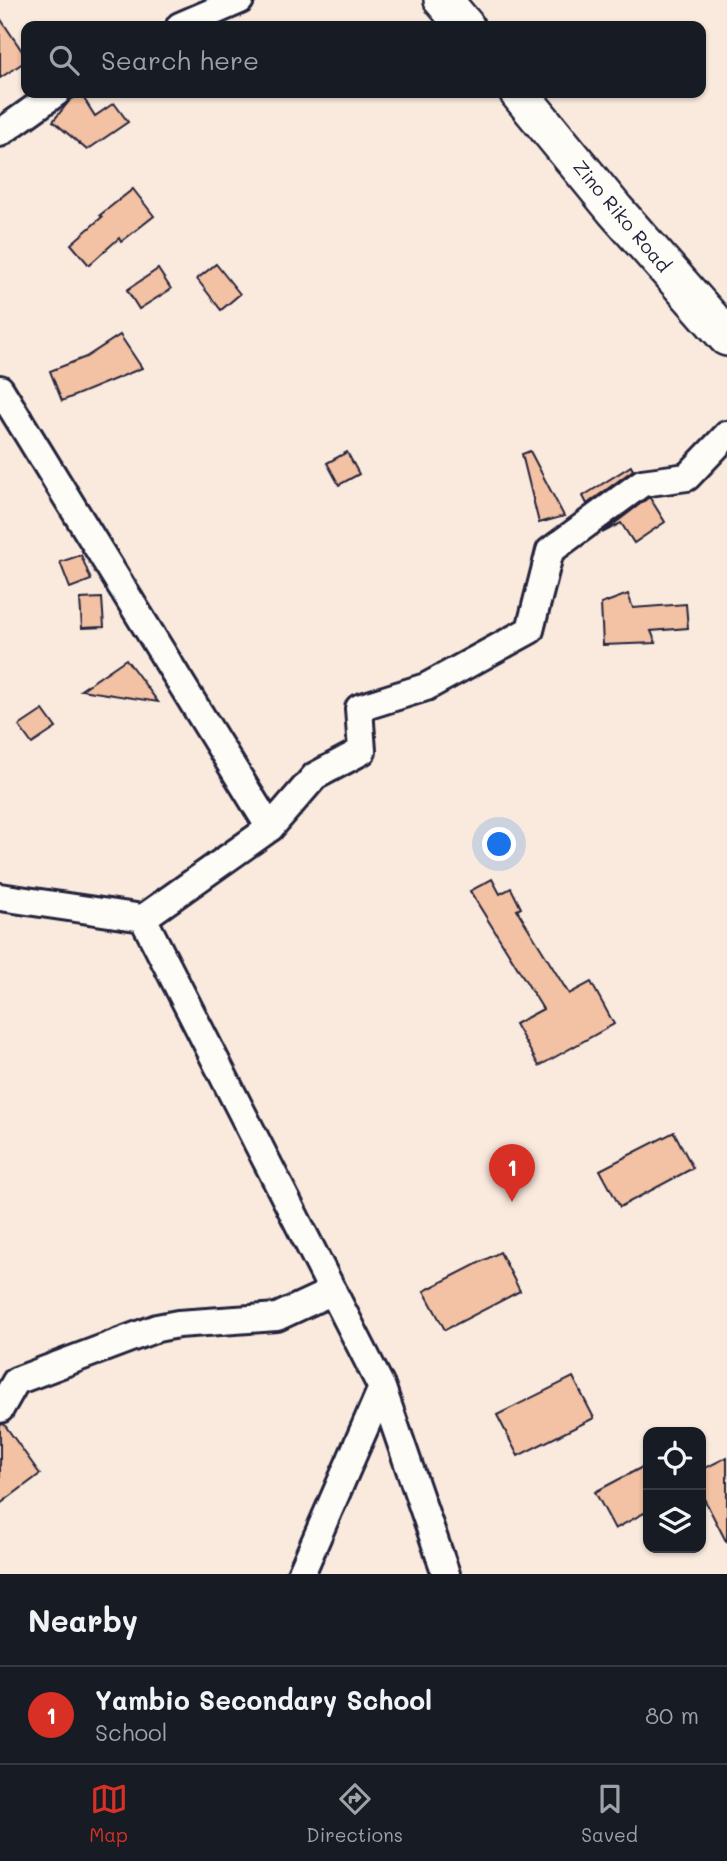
<!DOCTYPE html>
<style>
:root{--surface:#171b24;--page:#20242c;--text:#f1f3f6;--muted:#9ea1a6;--line:#363941;--accent:#d93025}
body{margin:0;font-family:Mali,sans-serif;background:var(--page);color:var(--text)}
.controls{position:absolute;right:21px;bottom:21px;display:grid;overflow:hidden;border-radius:14px;box-shadow:0 2px 5px #0004}
.controls button{width:63px;height:63px;display:grid;place-items:center;padding:0;border:0;border-bottom:2px solid var(--line);background:var(--surface);color:var(--text);font:35px sans-serif}
.you{position:absolute;left:500px;top:845px;width:24px;height:24px;margin:-18px;border:5px solid #fff;border-radius:50%;background:#1a73e8;box-shadow:0 0 0 10px #1a73e833}
.badge{display:grid;place-items:center;width:46px;height:46px;border-radius:50%;background:var(--accent);color:#fff;font-size:23px;font-weight:700}
.pin{position:absolute;translate:-50% -58px;filter:drop-shadow(0 2px 4px #0008)}
.pin::after{content:'';position:absolute;top:37px;width:24px;height:21px;background:inherit;clip-path:polygon(0 0,100% 0,50% 100%)}
.list{margin:0;padding:0;list-style:none}
h2{display:flex;justify-content:space-between;align-items:center;height:91px;margin:0;padding:0 28px;font-size:30px}
h2 small{font-size:23px;font-weight:400;color:var(--muted)}
.list li{display:grid;grid-template-columns:46px 1fr auto;gap:21px;align-items:center;box-sizing:border-box;height:98px;padding:0 28px;border-top:2px solid var(--line)}
.list b{display:block;font-size:26px;white-space:nowrap}
.list p{margin:0;font-size:23px;white-space:nowrap;color:var(--muted)}
.list em{font-size:23px;font-style:normal;color:var(--muted)}
.icon{flex:none;width:38px;height:38px;fill:none;stroke:currentColor;stroke-width:2;stroke-linecap:round;stroke-linejoin:round}
.map{position:relative;flex:none;width:727px;height:1574px;overflow:hidden}
.search{position:absolute;background:var(--surface);box-shadow:0 2px 5px #0004;left:21px;right:21px;top:21px;height:77px;display:flex;align-items:center;gap:18px;box-sizing:border-box;padding:0 24px;border-radius:14px;color:var(--muted);font-size:26px}
.sheet{height:189px;background:var(--surface)}
nav{display:flex;justify-content:space-around;align-items:center;box-sizing:border-box;height:98px;border-top:2px solid var(--line);background:var(--surface);font-size:19px;color:var(--muted)}
nav a{display:grid;justify-items:center;gap:4px}
nav .on{color:var(--accent)}
.map>svg:first-child{display:block}
</style>
<div class="map">
<svg width="727" height="1574" viewBox="0 0 727 1574">
<rect width="100%" height="100%" fill="#faeade"/>
<filter id="ink" filterUnits="userSpaceOnUse"><feTurbulence type="fractalNoise" baseFrequency=".0143" numOctaves="2"/><feDisplacementMap in="SourceGraphic" scale="14" xChannelSelector="R" yChannelSelector="G"/><feConvolveMatrix kernelMatrix="1 2 1 2 8 2 1 2 1" color-interpolation-filters="sRGB"/></filter>
<g filter="url(#ink)">
<path fill="#f3c1a3" stroke="#22223b" stroke-width="2" d="M0 18 26 57V61L0 78Z
M81 94 95 116 114 103 128 122 87 150 53 121 70 100Z
M133 189 154 216 121 242 119 238 89 265 71 244 102 217 100 215Z
M216 264 240 294 221 310 197 279Z
M158 269 171 289 139 309 127 290Z
M120 335 142 368 62 401 50 371 86 357Z
M530 451 564 516 539 523 522 454Z
M347 452 359 474 339 485 327 463Z
M631 466 633 470 587 504 583 496Z
M648 498H650L665 522 634 543 621 523 602 533Z
M81 555 91 580 70 588 60 562Z
M628 594 633 608 686 604 688 628 651 631 656 643 603 645 601 604Z
M102 598 104 627 82 628 80 599Z
M126 659 158 702 81 690Z
M43 710 56 728 32 744 19 726Z
M492 879 500 894 511 888 521 908 517 910 569 994 591 982 614 1024 539 1066 515 1024 543 1009 470 891Z
M674 1132 693 1168 620 1207 600 1170Z
M500 1252 520 1291 445 1330 424 1291Z
M573 1377 594 1418 518 1456 497 1415Z
M4 1424 40 1474 0 1504V1425Z
M727 1457V1543L701 1493V1470Z
M648 1464V1511L615 1529 595 1492Z"/>
<g fill="none" stroke-linecap="round" stroke-linejoin="round">
<g stroke="#22223b" stroke-width="32">
<path id="street" d="M180 26 240 0
M0 133 56 93
M0 389 270 828
M0 897 143 918 382 1388 446 1574
M143 918 270 828 315 776 362 751 359 708 426 687 530 630 550 551 642 483 687 477 727 435
M0 1409 16 1381 157 1328 178 1324 277 1317 333 1291
M301 1574 382 1388"/>
</g>
<g stroke="#22223b" stroke-width="42">
<path id="secondary" d="M443 0 465 26
M519 93 615 210 727 337"/>
</g>
<use href="#street" stroke="#fdfcf7" stroke-width="26"/>
<use href="#secondary" stroke="#fdfcf7" stroke-width="37"/>
</g>
</g>
<g text-anchor="middle" stroke-width="7" stroke-linejoin="round" paint-order="stroke">
<g font-size="19" fill="#22223b" stroke="#fdfcf7">
<text transform="translate(622 216) rotate(50)" y="7">Zino Riko Road</text>
</g>
</g>
</svg>
<div class="controls">
<button><svg class="icon" aria-label="locate" viewBox="0 0 24 24"><circle cx="12" cy="12" r="6"/><path d="M12 2v4M12 18v4M2 12h4M18 12h4"/></svg></button>
<button><svg class="icon" aria-label="layers" viewBox="0 0 24 24"><path d="M12 4l9 5-9 5-9-5zM3 14l9 5 9-5"/></svg></button>
</div>
<div class="you"></div>
<div class="pin badge" style="left:512px;top:1202px">1</div>
<div class="search"><svg class="icon" aria-label="search" viewBox="0 0 24 24"><circle cx="10" cy="10" r="6"/><path d="M15 15l6 6"/></svg>Search here</div>
</div>
<section class="sheet">
<h2>Nearby<small></small></h2>
<ul class="list">
<li><span class="badge">1</span><div><b>Yambio Secondary School</b><p>School</p></div><em>80 m</em></li>
</ul>
</section>
<nav>
<a class="on"><svg class="icon" aria-label="map" viewBox="0 0 24 24"><path d="M3 6l6-2 6 2 6-2v14l-6 2-6-2-6 2zM9 4v14M15 6v14"/></svg>Map</a>
<a><svg class="icon" aria-label="directions" viewBox="0 0 24 24"><path d="M12 3l9 9-9 9-9-9zM9 14v-3h6M13 9l2 2-2 2"/></svg>Directions</a>
<a><svg class="icon" aria-label="saved" viewBox="0 0 24 24"><path d="M7 4h10v16l-5-4-5 4z"/></svg>Saved</a>
</nav>
